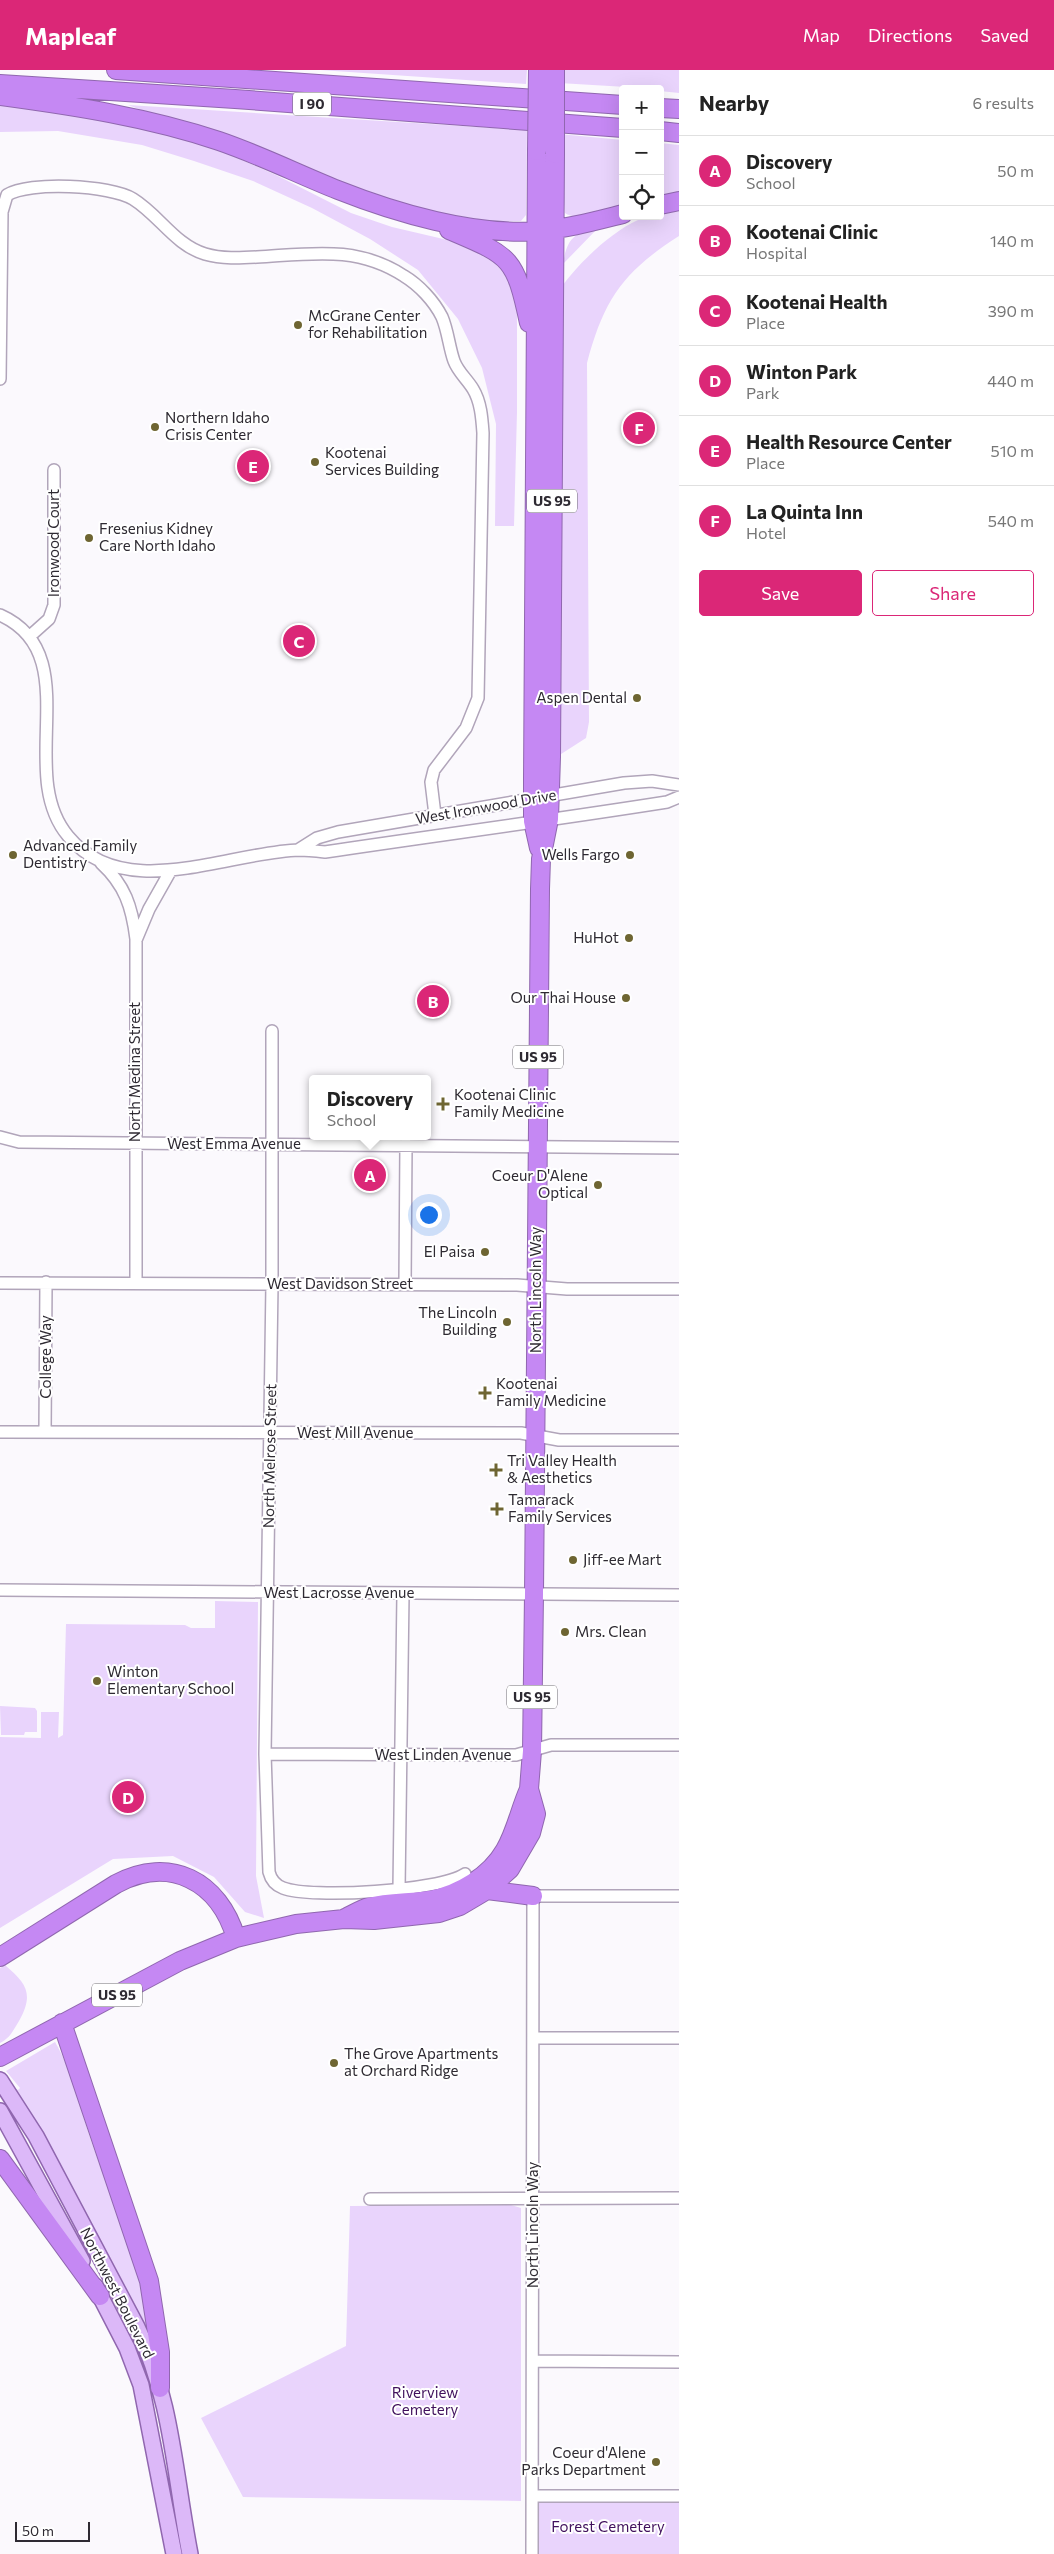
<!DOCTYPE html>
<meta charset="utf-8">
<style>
:root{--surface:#fff;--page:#f2f2f2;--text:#222;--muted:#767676;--line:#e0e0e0;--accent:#db2777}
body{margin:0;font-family:Commissioner,sans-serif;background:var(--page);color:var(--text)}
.controls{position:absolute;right:15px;top:15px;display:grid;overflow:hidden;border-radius:5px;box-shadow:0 5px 20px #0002}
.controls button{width:45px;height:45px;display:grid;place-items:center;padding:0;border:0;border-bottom:1px solid var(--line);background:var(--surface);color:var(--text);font:25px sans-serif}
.scale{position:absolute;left:15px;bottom:12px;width:75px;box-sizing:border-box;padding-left:5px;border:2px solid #2e2a32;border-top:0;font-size:14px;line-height:18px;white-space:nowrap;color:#2e2a32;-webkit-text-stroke:4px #fff;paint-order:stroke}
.you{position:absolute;left:428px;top:1144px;width:18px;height:18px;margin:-12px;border:4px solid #fff;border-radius:50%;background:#1a73e8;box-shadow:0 0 0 8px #1a73e833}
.badge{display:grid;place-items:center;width:32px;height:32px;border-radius:50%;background:var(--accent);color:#fff;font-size:16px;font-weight:700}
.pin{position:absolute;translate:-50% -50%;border:2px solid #fff;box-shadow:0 1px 5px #0006}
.popup{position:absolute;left:309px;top:1005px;width:122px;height:65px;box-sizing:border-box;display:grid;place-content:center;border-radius:5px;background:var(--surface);filter:drop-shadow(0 1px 4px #0005);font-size:16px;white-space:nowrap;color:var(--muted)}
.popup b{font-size:19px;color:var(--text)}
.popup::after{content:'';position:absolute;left:50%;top:100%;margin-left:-10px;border:10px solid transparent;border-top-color:var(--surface)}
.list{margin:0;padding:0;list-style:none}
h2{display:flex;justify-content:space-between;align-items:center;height:65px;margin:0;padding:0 20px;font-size:21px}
h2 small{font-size:16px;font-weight:400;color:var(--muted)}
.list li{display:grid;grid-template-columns:32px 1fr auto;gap:15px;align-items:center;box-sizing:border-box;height:70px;padding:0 20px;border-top:1px solid var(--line)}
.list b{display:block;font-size:19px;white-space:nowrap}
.list p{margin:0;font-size:16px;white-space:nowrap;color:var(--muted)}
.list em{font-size:16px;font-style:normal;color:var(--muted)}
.actions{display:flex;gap:10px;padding:15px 20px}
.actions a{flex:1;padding:11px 0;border:1px solid var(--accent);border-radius:5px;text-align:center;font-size:18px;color:var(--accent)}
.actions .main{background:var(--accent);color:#fff}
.icon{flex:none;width:28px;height:28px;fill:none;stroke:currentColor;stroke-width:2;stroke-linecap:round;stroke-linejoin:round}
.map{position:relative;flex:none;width:679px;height:2484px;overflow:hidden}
header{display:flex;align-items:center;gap:30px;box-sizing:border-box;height:70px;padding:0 25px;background:var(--accent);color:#fff}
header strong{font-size:24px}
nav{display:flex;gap:28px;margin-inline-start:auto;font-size:18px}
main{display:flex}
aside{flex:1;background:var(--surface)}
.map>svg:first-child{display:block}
</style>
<header>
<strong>Mapleaf</strong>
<nav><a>Map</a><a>Directions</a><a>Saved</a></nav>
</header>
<main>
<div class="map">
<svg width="679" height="2484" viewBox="0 0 679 2484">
<rect width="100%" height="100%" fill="#fbf9fd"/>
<path fill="#e9d4fc" d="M320 0H527L526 14Z
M560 0H679V23L660 21V19L559 13Z
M0 33 145 55 210 76 276 105 351 143 392 157 469 175 493 187 510 208 517 228V342L514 456H495L496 354 482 298 458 249 418 200 370 169 312 138 253 111 194 91 142 75 58 61 0 62Z
M128 35 527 60 526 145 521 151 497 152 439 143 380 129Z
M559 64 623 70V138C610 140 575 152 565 143L559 87Z
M660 73 679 75V122L660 127Z
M679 141V166C623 202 604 229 587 293L589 652 586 668 558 686 563 215C580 192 611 162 638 150 649 145 667 143 679 141Z
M599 157 563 194C567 168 574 163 599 157Z
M215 1531 258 1532 256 1806 264 1848 245 1842 214 1807 173 1786 113 1789 0 1858V1667L41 1668V1642H59L58 1668 63 1665 66 1554 185 1555 191 1558H215Z
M0 1636 35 1638 37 1641V1662H25L24 1665H1Z
M5 1895C27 1914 34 1924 19 1951 12 1962 11 1967 0 1973V1898Z
M55 1972C74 2004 81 2043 94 2079 113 2131 131 2184 149 2237L148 2255 143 2254 10 2016 18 2020 20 2018 6 2001Z
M511 2135 521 2138V2431L243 2427 201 2348 346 2276 350 2136Z
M539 2431H679V2484H538Z"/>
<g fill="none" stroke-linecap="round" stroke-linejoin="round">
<g stroke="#b1a5ba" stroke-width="14">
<path id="minor" d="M0 309 2 142 7 125C29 111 110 115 133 129 159 145 175 175 205 184 222 189 240 188 257 187 310 184 357 175 404 206 419 215 434 231 442 247 448 261 449 277 454 291 458 302 467 309 473 319 481 332 482 349 483 363L478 628 466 658 434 700 431 712 435 745
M0 545C88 584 14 702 68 766 124 834 227 782 299 780 307 780 316 781 325 782 439 765 553 750 667 732L679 727
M30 566 49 549 54 535V400
M298 780 317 768 338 762 624 713 652 711 679 715
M101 793C125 815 132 837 136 869
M272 961V1214L265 1684 269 1802C271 1810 275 1815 283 1818 311 1829 440 1821 465 1804
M0 1067 19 1072 679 1078
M0 1213 517 1215 567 1219H679
M136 1213V870L149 839 171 800
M405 1214 406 1074
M0 1362 521 1363 559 1370H679
M45 1362 46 1212
M0 1520 679 1525
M265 1684 516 1685 551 1675H679
M399 1819 403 1524
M534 1968H679
M370 2129 679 2128
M533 2291 679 2292
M533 2426H679
M532 2484 533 1826H679"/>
</g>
<g stroke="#9067af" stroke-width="18">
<path id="major" d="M0 2010 36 2066 137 2257C172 2328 175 2408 190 2484
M0 2041 82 2191
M95 2216 127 2278 141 2315 174 2484"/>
</g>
<g stroke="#9067af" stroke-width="20">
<path id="highway" d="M116 0 623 35
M0 14 235 29 623 58
M0 26C74 36 147 47 219 71 260 85 298 104 338 120 396 143 474 166 537 161 566 159 595 151 623 144
M660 38 679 39
M660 61 679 63
M537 81 533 710V751L539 778
M660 135 679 131
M449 160C510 186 515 186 529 253
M487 1820 533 1826
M345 1848C352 1845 361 1839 369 1837 389 1832 410 1833 430 1830 460 1824 490 1806 505 1780 516 1761 520 1739 529 1719
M0 1887 116 1814C170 1785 219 1811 236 1868
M62 1953 149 2211 160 2282V2318
M0 1987 180 1891 236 1868 296 1854 344 1849 374 1850 439 1843 460 1836 487 1820 510 1799 531 1763 536 1744 529 1719 532 1681 534 1524 540 819 541 789 549 749 551 687 555 84
M0 2089 100 2226"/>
</g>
<use href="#minor" stroke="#fff" stroke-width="11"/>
<use href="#major" stroke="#dcb8f8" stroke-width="15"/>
<use href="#highway" stroke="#c588f3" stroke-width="18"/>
<g stroke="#9067af" stroke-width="20" stroke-linecap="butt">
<path id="highway-bridge" d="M537 81 538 0
M555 84V0"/>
</g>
<use href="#highway-bridge" stroke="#c588f3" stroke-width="18"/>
</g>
<g fill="#6e6532" stroke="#fff" stroke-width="2">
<circle cx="298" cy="255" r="5"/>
<circle cx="155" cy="357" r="5"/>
<circle cx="315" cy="392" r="5"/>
<circle cx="89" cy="468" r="5"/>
<circle cx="637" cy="628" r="5"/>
<circle cx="13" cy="785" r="5"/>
<circle cx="630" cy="785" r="5"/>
<circle cx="629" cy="868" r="5"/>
<circle cx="626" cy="928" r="5"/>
<path d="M440.5 1026.5h5v5h5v5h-5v5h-5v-5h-5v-5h5z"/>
<circle cx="598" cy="1115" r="5"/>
<circle cx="485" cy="1182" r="5"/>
<circle cx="507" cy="1252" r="5"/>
<path d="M482.5 1315.5h5v5h5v5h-5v5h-5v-5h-5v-5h5z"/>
<path d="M493.5 1392.5h5v5h5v5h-5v5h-5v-5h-5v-5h5z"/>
<path d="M494.5 1431.5h5v5h5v5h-5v5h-5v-5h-5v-5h5z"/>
<circle cx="573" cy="1490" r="5"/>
<circle cx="565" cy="1562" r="5"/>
<circle cx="97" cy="1611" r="5"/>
<circle cx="334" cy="1993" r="5"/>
<circle cx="656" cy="2392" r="5"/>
</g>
<g text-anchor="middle" stroke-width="4" stroke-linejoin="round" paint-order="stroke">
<g fill="#fff" stroke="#6d6a70" stroke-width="1">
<rect x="293" y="22.5" width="38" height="23" rx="4"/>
<rect x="527" y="419.5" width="50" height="23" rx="4"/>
<rect x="513" y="975.5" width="50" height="23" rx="4"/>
<rect x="507" y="1615.5" width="50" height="23" rx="4"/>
<rect x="92" y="1913.5" width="50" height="23" rx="4"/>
</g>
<g font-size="14" font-weight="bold" fill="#2e2a32">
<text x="312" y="39">I 90</text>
<text x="552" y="436">US 95</text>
<text x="538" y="992">US 95</text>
<text x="532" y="1632">US 95</text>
<text x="117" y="1930">US 95</text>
</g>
<g font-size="15" fill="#2e2a32" stroke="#fff" text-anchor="start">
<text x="308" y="251">McGrane Center<tspan x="308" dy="17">for Rehabilitation</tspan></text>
<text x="165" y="353">Northern Idaho<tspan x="165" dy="17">Crisis Center</tspan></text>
<text x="325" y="388">Kootenai<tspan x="325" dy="17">Services Building</tspan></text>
<text x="99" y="464">Fresenius Kidney<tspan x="99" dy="17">Care North Idaho</tspan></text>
<text x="627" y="633" text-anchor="end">Aspen Dental</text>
<text x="23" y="781">Advanced Family<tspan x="23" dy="17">Dentistry</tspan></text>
<text x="620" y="790" text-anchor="end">Wells Fargo</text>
<text x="619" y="873" text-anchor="end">HuHot</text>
<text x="616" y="933" text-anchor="end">Our Thai House</text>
<text x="454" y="1030">Kootenai Clinic<tspan x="454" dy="17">Family Medicine</tspan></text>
<text x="588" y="1111" text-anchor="end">Coeur D'Alene<tspan x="588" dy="17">Optical</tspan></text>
<text x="475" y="1187" text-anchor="end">El Paisa</text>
<text x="497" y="1248" text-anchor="end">The Lincoln<tspan x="497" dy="17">Building</tspan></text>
<text x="496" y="1319">Kootenai<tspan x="496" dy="17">Family Medicine</tspan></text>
<text x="507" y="1396">Tri Valley Health<tspan x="507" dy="17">&amp; Aesthetics</tspan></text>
<text x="508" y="1435">Tamarack<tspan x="508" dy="17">Family Services</tspan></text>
<text x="583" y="1495">Jiff-ee Mart</text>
<text x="575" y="1567">Mrs. Clean</text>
<text x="107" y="1607">Winton<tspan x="107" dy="17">Elementary School</tspan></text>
<text x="344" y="1989">The Grove Apartments<tspan x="344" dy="17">at Orchard Ridge</tspan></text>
<text x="646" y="2388" text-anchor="end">Coeur d'Alene<tspan x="646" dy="17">Parks Department</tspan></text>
</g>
<g font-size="15" fill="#2e2a32" stroke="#fff">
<text transform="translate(54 473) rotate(-90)" y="5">Ironwood Court</text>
<text transform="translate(486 737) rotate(-10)" y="5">West Ironwood Drive</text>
<text transform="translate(135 1002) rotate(-90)" y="5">North Medina Street</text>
<text x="234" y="1079">West Emma Avenue</text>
<text x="340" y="1219">West Davidson Street</text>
<text transform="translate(536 1220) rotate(-90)" y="5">North Lincoln Way</text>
<text transform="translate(46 1287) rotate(-90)" y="5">College Way</text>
<text x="355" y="1368">West Mill Avenue</text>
<text transform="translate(270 1386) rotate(-89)" y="5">North Melrose Street</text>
<text x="339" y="1528">West Lacrosse Avenue</text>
<text x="443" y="1690">West Linden Avenue</text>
<text transform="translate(533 2155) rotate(-90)" y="5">North Lincoln Way</text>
<text transform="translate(117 2223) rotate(63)" y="5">Northwest Boulevard</text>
</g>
<g font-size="15" fill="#41115d" stroke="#fff">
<text x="425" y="2328">Riverview<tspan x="425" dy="17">Cemetery</tspan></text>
<text x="608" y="2462">Forest Cemetery</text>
</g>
</g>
</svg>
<div class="controls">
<button>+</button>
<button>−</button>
<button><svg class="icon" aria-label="locate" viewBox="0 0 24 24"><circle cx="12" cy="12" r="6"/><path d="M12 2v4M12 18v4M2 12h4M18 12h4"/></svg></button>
</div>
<div class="scale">50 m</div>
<div class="you"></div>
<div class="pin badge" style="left:370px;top:1105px">A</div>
<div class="popup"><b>Discovery</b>School</div>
<div class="pin badge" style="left:433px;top:931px">B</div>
<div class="pin badge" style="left:299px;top:571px">C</div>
<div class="pin badge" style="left:128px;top:1727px">D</div>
<div class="pin badge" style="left:253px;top:396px">E</div>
<div class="pin badge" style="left:639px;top:358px">F</div>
</div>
<aside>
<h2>Nearby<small>6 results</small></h2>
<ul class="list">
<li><span class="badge">A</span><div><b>Discovery</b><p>School</p></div><em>50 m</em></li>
<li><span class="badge">B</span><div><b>Kootenai Clinic</b><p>Hospital</p></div><em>140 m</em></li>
<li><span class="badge">C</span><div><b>Kootenai Health</b><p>Place</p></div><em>390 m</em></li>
<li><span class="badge">D</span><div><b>Winton Park</b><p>Park</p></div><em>440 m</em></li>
<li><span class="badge">E</span><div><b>Health Resource Center</b><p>Place</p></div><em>510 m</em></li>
<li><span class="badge">F</span><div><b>La Quinta Inn</b><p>Hotel</p></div><em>540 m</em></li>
</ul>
<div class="actions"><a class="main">Save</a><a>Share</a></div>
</aside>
</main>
